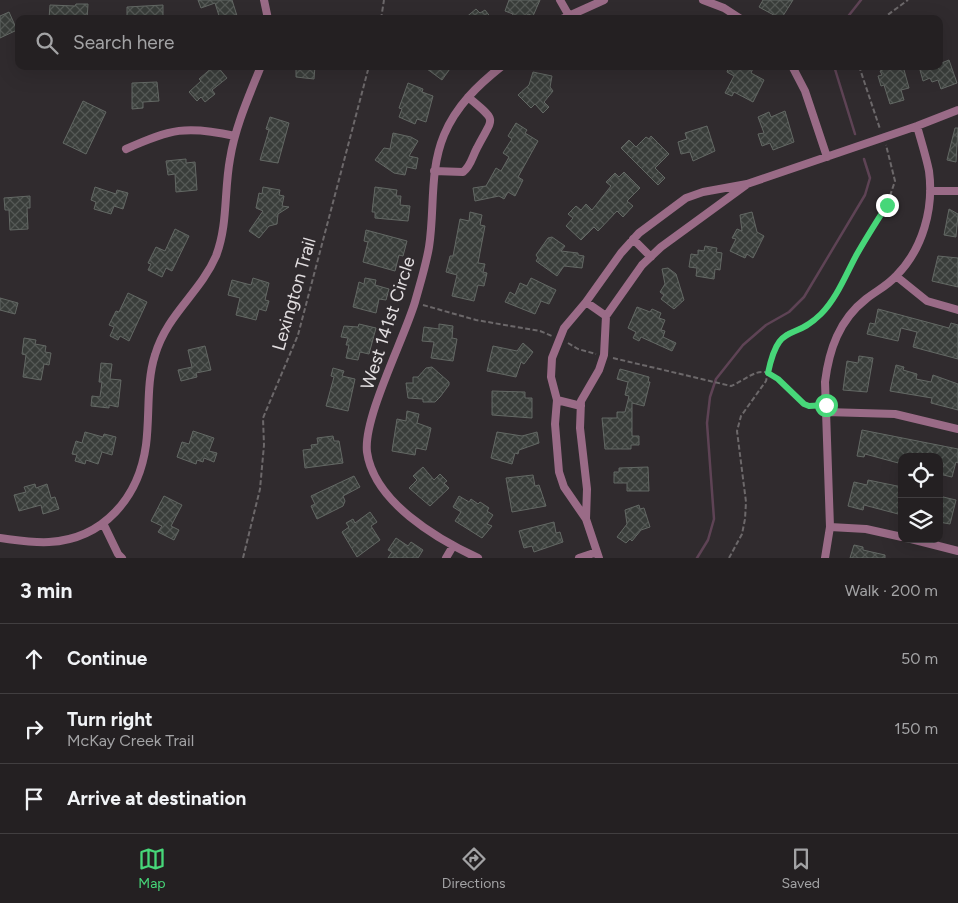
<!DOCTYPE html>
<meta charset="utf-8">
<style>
:root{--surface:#242022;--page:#302d2f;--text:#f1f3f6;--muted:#a3a3a5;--line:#413e40;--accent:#47d779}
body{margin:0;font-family:Figtree,sans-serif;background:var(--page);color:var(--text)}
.controls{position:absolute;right:15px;bottom:15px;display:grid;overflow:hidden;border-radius:10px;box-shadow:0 5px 20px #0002}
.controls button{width:45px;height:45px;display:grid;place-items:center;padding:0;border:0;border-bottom:1px solid var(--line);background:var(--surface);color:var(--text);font:25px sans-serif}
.stop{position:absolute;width:15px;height:15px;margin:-11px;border:4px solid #47d779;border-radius:50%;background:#fff}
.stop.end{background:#47d779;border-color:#fff;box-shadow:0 1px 5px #0008}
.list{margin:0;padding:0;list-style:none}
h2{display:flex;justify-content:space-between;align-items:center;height:65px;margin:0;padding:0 20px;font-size:21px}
h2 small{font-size:16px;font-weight:400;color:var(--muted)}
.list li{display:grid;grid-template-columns:32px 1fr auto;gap:15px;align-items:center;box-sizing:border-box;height:70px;padding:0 20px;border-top:1px solid var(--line)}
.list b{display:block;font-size:19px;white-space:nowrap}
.list p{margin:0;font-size:16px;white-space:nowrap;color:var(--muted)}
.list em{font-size:16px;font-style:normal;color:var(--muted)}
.icon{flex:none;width:28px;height:28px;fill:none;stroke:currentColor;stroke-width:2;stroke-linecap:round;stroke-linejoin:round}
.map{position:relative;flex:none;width:958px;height:558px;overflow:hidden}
.search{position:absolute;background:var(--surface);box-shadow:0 5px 20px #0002;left:15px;right:15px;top:15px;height:55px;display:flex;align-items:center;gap:12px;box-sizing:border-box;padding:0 18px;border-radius:10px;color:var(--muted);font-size:19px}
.sheet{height:275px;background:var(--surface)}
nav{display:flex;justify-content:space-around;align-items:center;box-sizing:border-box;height:70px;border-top:1px solid var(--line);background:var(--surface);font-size:14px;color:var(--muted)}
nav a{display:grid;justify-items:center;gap:2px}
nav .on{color:var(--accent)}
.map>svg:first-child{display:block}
</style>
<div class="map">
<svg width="958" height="558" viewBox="0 0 958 558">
<defs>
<pattern id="building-cross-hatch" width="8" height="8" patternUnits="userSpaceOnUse" patternTransform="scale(1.25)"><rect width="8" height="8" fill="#393d3a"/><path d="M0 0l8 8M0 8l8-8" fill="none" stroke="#555956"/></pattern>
</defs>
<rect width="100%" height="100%" fill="#302b2e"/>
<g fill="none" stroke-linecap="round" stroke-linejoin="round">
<path stroke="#5e4355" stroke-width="2.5" d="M846 19 861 0
M834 66 855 134
M697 558 708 540 714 519 707 423 710 397 716 379 743 345 766 325 789 312 804 297 865 195 870 178 864 159"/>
</g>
<path fill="url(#building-cross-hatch)" stroke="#636864" d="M198 0H232L238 19H220L215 3 201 8Z
M509 0H540L533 16 528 14 526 19H511L513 14 505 11Z
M763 0H793L781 19 759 7Z
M76 4H88L87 19H49L50 5 75 6Z
M163 5V19H127V7Z
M476 9 480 13 485 10 492 19H464Z
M9 12 17 30 0 38V16Z
M949 60 957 83 941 89 938 80 932 82 930 78 923 81 920 70 926 66H939V64Z
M214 66H217L227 78 212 90 215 94 205 102 201 97 197 101 189 92 201 81 199 79Z
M296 66H315L314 79 296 77Z
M423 66H452L442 80Z
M729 66H754L751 73 764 80 753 102 734 92 732 96 725 93 734 76 727 72Z
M886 66H903L909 88 901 90 904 100 890 104 884 85 881 86 878 76 882 75 880 71 887 68Z
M533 72 552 76 550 87 553 91 544 102 549 107 543 113 535 104 531 108 518 95 529 85Z
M157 82 159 101 143 102V108L132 109V83Z
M408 83 423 89 422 92 433 96 426 122 417 119 415 124 399 117 402 109 399 108Z
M83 101 106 112 86 154 63 143Z
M785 111 794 142 773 150 770 143 762 146 758 134 764 133 758 117 769 112 771 117Z
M270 117 289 123 278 163 260 160 269 130 266 129Z
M516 123 527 130 525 133 538 141 518 177 523 180 515 196 508 192 504 199 499 196 475 201 473 188 486 186 496 168 501 171 509 157 503 153 512 139 508 136Z
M707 126 715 151 693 161 690 152 681 154 678 142 687 139 685 133Z
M955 128H958L956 162 947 160Z
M393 133 411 137 418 141 409 156 418 158 416 169 407 167 405 175 394 173 375 160 384 148 390 149Z
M651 136 669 154 655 168 665 178 658 185 621 148 629 140 636 147 646 137 649 139Z
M186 159V163L195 162 197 190 176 192 175 174 168 175 166 161Z
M624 172 640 188 627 201 633 206 623 217 617 211 598 231 594 227 581 240 566 226 573 218 568 214 576 206 581 210 586 204 592 210 611 186 606 182 615 173 619 177Z
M95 187 116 194 117 190 128 193 123 209 114 206 111 214 94 209 96 202 91 200Z
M263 187 280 190 279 195 284 196 282 206 289 207 278 214 277 224 269 226 259 238 249 231 263 211 256 208 259 193 262 194Z
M375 187 397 190 396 196H401L400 205 410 206 408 221 375 218V212H372Z
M30 196V208H27L28 229 10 230 9 210H5L4 198Z
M949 209 958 214 956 237 944 235Z
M470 212 482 215 480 225 485 226 478 263 485 264 483 272 487 273 484 286 478 285 474 301 452 296 457 275 446 272 450 256H453L460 219 469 221Z
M752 212 757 232 764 236 753 258 747 254 745 258 730 251 736 239 732 238 737 229 742 231 740 215Z
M175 229 189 236 172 271 166 268 162 277 148 270 151 264 148 263 156 247 165 251Z
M366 230 407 241 403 256 399 255 395 271 363 262 368 242 364 241Z
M552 237 565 246 561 251 578 253V255L584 256 582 268 564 266 557 276 536 261 538 258 536 255 548 238Z
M705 246 717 248 716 252 722 253 720 270 715 269 714 279 696 276 697 268 689 267 691 254 698 255V250L704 251Z
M938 256 958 258V287L932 281Z
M668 268 676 274 684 300 674 309 661 299 664 295 660 292 665 284 662 269Z
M253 278 269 283 265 300 269 301 266 311 259 309 256 320 236 315 240 298 228 295 232 280 251 285Z
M365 278 376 280 375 285 389 289 386 300 379 299 376 313 353 307 359 282 364 284Z
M531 278 556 290 549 304 541 301 535 314 505 302 510 292 515 295 520 283 527 286Z
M128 293 147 302 129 341 120 336 118 340 110 336 114 327 109 325 116 311 119 312Z
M0 298 18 303 15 314 0 310Z
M637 307 650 312 652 309 661 313 659 318 665 320 661 330 665 331 663 337 676 343 672 351 641 337 639 341 633 338 636 332 628 328Z
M878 309 949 328 951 323 958 325V359L913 347 917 332 901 328 898 341 867 334 870 323 875 324Z
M359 324 376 328 369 354 360 352 358 360 346 358 349 345H346L348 338 341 337 344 326 358 327Z
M439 324 453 326 452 338 457 339 453 361 431 358 434 342 422 341 424 327 439 329Z
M24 338 36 340 35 344 46 346 45 352 51 353 49 365 44 364 41 380 23 377 26 355 22 354Z
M523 343 533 352 524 364 521 362 516 377 487 371 493 346 517 351Z
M205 346 211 370 196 373 197 377 181 381 178 370 192 367 188 350Z
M859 356 873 358 867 392 843 390 847 361 858 363Z
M101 363 112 364 110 379 121 380 118 407 109 405V408L91 406 92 396 100 397 102 382H99Z
M896 365 904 367 903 370 917 374 916 379 931 382 933 375 958 384V410L931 403 932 398 890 391Z
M432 367 449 382V385L440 397 435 402H423V399L408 398 406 383H413V377H418L426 368Z
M333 368 344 371 342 376 355 379 348 411 326 406 334 377 331 376Z
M620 369 649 377 648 382H650L644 406 632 403V436H639V445H631V449H605L602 418H617V412H625L629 396 625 395 628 382 617 379Z
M492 391 525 392V398H532V418L492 415Z
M407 411 419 414 417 423 431 428 426 450 416 448 415 455 392 451 397 419 406 421Z
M862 430 958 449V463L956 462 952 477 939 474V457H902V464L865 454 864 457 857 456Z
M193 431 214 438 209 451 217 453 214 462 204 458 203 462 197 460 196 464 177 457 182 442 189 444Z
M85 432 103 437 104 434 116 437 112 455 102 452 98 464 86 460 85 464 75 461 77 455 72 454 76 441 82 443Z
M497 432 522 436 537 432 539 443 519 450 518 454 515 453 512 464 491 458Z
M333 436 334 441H339L343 463 305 468 303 450 312 449 311 445 318 444 317 438Z
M423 467 434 480 440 474 447 481 444 483 449 488 430 506 409 488 417 480 413 476Z
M648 467 649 491H627V483H614V472H619V468Z
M533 475 535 486 539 485 546 506 512 512 506 478Z
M354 476 360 487 343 496 345 501 343 506 317 519 311 506 315 504 311 496Z
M868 480 902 487V515L864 505 863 510 848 506 854 482 867 485Z
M35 484 36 488 47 484 51 498 55 497 59 509 43 514 41 505 19 511 14 495 26 492 24 487Z
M164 496 182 505 171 526 179 530 174 540 158 532 162 526 151 521Z
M459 496 469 502 471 499 478 504 480 502 489 508 487 511 493 515 487 524 492 526 482 538 455 521 461 512 453 507Z
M939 496 956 500 950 524 939 522Z
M639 505 640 509 644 508 650 527 641 530 632 541 630 539 626 543 617 537 627 524 625 510Z
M370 512 377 522 371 526 380 540 357 557 342 532 349 527 346 523 353 519 355 523Z
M554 522 556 533 560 532 563 542 534 552 532 546 524 548 519 531Z
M396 538 408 546 411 542 423 550 418 558H388L392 552 388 550Z
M854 545 863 547V550L885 555V558H850Z"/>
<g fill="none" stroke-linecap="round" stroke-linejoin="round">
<path stroke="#6c686a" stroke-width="2" stroke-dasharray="5 2.5" stroke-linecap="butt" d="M381 19 384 0
M882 19 908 0
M859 66 880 129
M423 305 476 320 540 331 552 336
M568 343 578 349 596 354
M613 358 731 386C739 383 748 376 756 373 783 365 793 408 819 406
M243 558 260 489 264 445 263 418 298 335 369 66
M729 558 742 534 745 519 746 502 737 431 741 416 766 381 771 359 779 340 785 334 811 322 830 304 887 205 895 181 886 145"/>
<path stroke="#9a6b87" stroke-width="8" d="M264 0 268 19
M560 0 568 14
M703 0 724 8 741 19
M562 19 604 0
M792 66 805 91 827 157
M126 149C171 129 186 125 235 136
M434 171 463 172C471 166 472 157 477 148 493 116 499 123 468 97
M930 191H958
M633 239 651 257
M896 276 927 301 958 310
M586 302 606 316
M557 400 581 406
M826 412 895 414 958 429
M586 519 587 489 580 428 581 401 599 370 604 355 606 316 642 265 661 247 746 185
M103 523 118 554 122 558
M830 527 866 529 902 537
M0 538C16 540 33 543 49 542 104 539 139 497 146 445 150 415 146 383 155 355 167 314 200 293 216 256 228 225 224 191 230 159 235 127 249 96 261 66
M911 539 958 551
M446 558 453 546
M478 558C437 539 374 502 367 452 363 418 404 339 415 302 420 284 426 265 429 247 435 209 429 171 444 135 456 106 478 85 502 66
M579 558 597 552
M599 558 586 519 564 487 559 472 555 424 557 400 551 377 552 358 564 328 586 302 621 253 639 233 686 198 703 192 747 184 917 126 958 110
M825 558 830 527 825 382C829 350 839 320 866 299 876 291 887 286 896 276 923 249 934 208 929 171 926 156 921 141 917 126"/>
</g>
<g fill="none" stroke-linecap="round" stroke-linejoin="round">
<path stroke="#47d779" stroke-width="6" d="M826 405 809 406 804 404 778 379 768 373C779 320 792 343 821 314 837 298 846 274 857 254 866 238 877 221 887 205"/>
</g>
<g text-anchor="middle" stroke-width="4" stroke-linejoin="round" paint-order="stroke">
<g font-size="18" fill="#e2dee0" stroke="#302b2e">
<text transform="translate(294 294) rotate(-74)" y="6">Lexington Trail</text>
<text transform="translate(388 323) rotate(-72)" y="6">West 141st Circle</text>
</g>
</g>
</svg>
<div class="controls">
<button><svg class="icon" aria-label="locate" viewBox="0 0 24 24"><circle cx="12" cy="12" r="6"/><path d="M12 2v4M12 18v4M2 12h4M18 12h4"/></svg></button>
<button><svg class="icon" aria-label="layers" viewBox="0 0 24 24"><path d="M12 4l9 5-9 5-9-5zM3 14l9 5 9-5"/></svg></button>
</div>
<div class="stop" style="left:826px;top:405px"></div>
<div class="stop end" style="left:887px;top:205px"></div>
<div class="search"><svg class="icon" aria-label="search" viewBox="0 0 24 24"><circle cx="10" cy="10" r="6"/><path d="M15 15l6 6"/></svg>Search here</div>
</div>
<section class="sheet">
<h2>3 min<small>Walk · 200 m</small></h2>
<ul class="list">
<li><svg class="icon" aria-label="ahead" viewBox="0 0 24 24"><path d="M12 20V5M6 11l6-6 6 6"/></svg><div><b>Continue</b></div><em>50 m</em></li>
<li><svg class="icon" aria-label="right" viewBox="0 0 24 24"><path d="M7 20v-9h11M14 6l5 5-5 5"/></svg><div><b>Turn right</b><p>McKay Creek Trail</p></div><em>150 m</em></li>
<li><svg class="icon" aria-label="arrive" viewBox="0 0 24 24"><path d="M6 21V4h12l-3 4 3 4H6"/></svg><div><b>Arrive at destination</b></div></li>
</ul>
</section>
<nav>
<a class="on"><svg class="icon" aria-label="map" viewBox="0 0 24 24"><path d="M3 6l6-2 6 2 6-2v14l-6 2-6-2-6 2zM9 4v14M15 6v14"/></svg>Map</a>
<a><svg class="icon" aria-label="directions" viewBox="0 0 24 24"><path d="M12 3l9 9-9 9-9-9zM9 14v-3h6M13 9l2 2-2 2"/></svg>Directions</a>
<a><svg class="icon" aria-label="saved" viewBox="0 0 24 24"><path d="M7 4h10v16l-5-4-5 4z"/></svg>Saved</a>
</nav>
